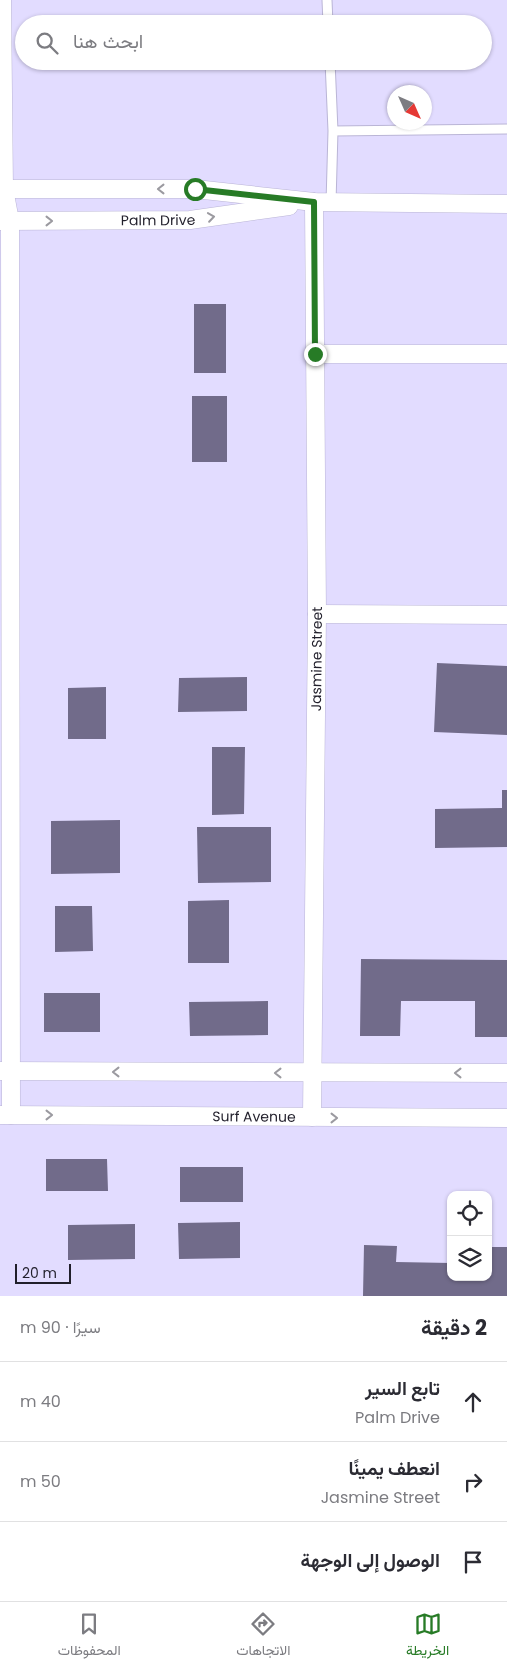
<!DOCTYPE html>
<html lang="ar">
<meta charset="utf-8">
<style>
:root{--surface:#fff;--page:#f2f2f3;--text:#2b2b33;--muted:#7c7c81;--line:#e1e1e2;--accent:#277b26}
body{margin:0;font-family:Poppins,Vazirmatn,sans-serif;background:var(--page);color:var(--text);direction:rtl}
.controls{position:absolute;right:15px;bottom:15px;display:grid;overflow:hidden;border-radius:10px;box-shadow:0 1px 4px #0004}
.controls button{width:45px;height:45px;display:grid;place-items:center;padding:0;border:0;border-bottom:1px solid var(--line);background:var(--surface);color:var(--text);font:25px sans-serif}
.compass{position:absolute;left:387px;top:85px;width:45px;height:45px;border-radius:50%;background:var(--surface);box-shadow:0 1px 4px #0004;rotate:135deg}
.scale{position:absolute;left:15px;bottom:12px;width:56px;box-sizing:border-box;padding-left:5px;border:2px solid #211f2b;border-top:0;font-size:14px;line-height:18px;white-space:nowrap;color:#211f2b;-webkit-text-stroke:4px #e2dcff;paint-order:stroke}
.stop{position:absolute;width:15px;height:15px;margin:-11px;border:4px solid #277b26;border-radius:50%;background:#fff}
.stop.end{background:#277b26;border-color:#fff;box-shadow:0 1px 5px #0008}
.list{margin:0;padding:0;list-style:none}
h2{display:flex;justify-content:space-between;align-items:center;height:65px;margin:0;padding:0 20px;font-size:21px}
h2 small{font-size:16px;font-weight:400;color:var(--muted)}
.list li{display:grid;grid-template-columns:32px 1fr auto;gap:15px;align-items:center;box-sizing:border-box;height:80px;padding:0 20px;border-top:1px solid var(--line)}
.list b{display:block;font-size:19px;white-space:nowrap}
.list p{margin:0;font-size:16px;white-space:nowrap;color:var(--muted)}
.list em{font-size:16px;font-style:normal;color:var(--muted)}
.icon{flex:none;width:28px;height:28px;fill:none;stroke:currentColor;stroke-width:2;stroke-linecap:round;stroke-linejoin:round}
.map{position:relative;flex:none;width:507px;height:1296px;overflow:hidden;direction:ltr}
.search{position:absolute;background:var(--surface);box-shadow:0 1px 4px #0004;left:15px;right:15px;top:15px;height:55px;display:flex;align-items:center;gap:12px;box-sizing:border-box;padding:0 18px;border-radius:28px;color:var(--muted);font-size:19px}
.sheet{height:305px;background:var(--surface)}
nav{display:flex;justify-content:space-around;align-items:center;box-sizing:border-box;height:70px;border-top:1px solid var(--line);background:var(--surface);font-size:14px;color:var(--muted)}
nav a{display:grid;justify-items:center;gap:2px}
nav .on{color:var(--accent)}
.map>svg:first-child{display:block}
</style>
<div class="map">
<svg width="507" height="1296" viewBox="0 0 507 1296">
<rect width="100%" height="100%" fill="#e2dcff"/>
<path fill="#716b8a" d="M194 304H226V373H194Z
M192 396H227V462H192Z
M437 663 507 666V735L434 732Z
M247 677V711L178 712 179 678Z
M106 687V739H68V688Z
M212 747H245L244 814 212 815Z
M502 790H507V847L435 848V809L502 808Z
M120 820V873L51 874V821Z
M197 827H271V882L198 883Z
M229 900V963H188V901Z
M55 906H92L93 951 55 952Z
M361 959 507 960V1037H475V1001H401L400 1036H360Z
M44 993H100V1032H44Z
M268 1001V1035L190 1036 189 1002Z
M46 1159H107L108 1191H46Z
M180 1167H243V1202H180Z
M240 1222V1258L179 1259 178 1223Z
M135 1224V1259L68 1260V1225Z
M364 1245 397 1246 396 1262 451 1263V1277H488V1247H507V1296H363Z"/>
<g fill="none" stroke-linecap="round" stroke-linejoin="round">
<g stroke="#bab5d6" stroke-width="11">
<path id="lane" d="M327 0 328 24
M330 61 333 131 331 203
M333 131 507 129"/>
</g>
<g stroke="#bab5d6" stroke-width="19">
<g id="street">
<path d="M2 0 4 189 10 221 11 1115"/>
<path d="M0 189H195L314 202 507 204"/>
<path id="s1" d="M0 221 190 220 289 206"/>
<path d="M315 354H507"/>
<path d="M317 614 507 615"/>
<path d="M0 1071 507 1073"/>
<path id="s2" d="M0 1115 507 1118"/>
<path id="s3" d="M312 1117 317 614 314 202"/>
</g>
</g>
<use href="#lane" stroke="#fff" stroke-width="9"/>
<use href="#street" stroke="#fff" stroke-width="18"/>
</g>
<defs><path id="oneway-chevron" d="M-2-3.5L2.5 0L-2 3.5" fill="none" stroke-width="1.6" stroke-linecap="round" stroke-linejoin="round" transform="scale(1.25)"/></defs>
<g stroke="#9b9aa0">
<use href="#oneway-chevron" transform="translate(161 189) rotate(-180)"/>
<use href="#oneway-chevron" transform="translate(211 217) rotate(-8)"/>
<use href="#oneway-chevron" transform="translate(49 221)"/>
<use href="#oneway-chevron" transform="translate(116 1072) rotate(-180)"/>
<use href="#oneway-chevron" transform="translate(278 1073) rotate(-180)"/>
<use href="#oneway-chevron" transform="translate(458 1073) rotate(-180)"/>
<use href="#oneway-chevron" transform="translate(49 1115)"/>
<use href="#oneway-chevron" transform="translate(334 1118)"/>
</g>
<g fill="none" stroke-linecap="round" stroke-linejoin="round">
<path stroke="#277b26" stroke-width="6" d="M195 189 314 202 315 354"/>
</g>
<g text-anchor="middle" stroke-width="4" stroke-linejoin="round" paint-order="stroke">
<g font-size="14" fill="#211f2b" stroke="#e2dcff">
<text dy="5" stroke="none"><textPath href="#s1" startOffset="158">Palm Drive</textPath></text>
<text dy="5" stroke="none"><textPath href="#s3" startOffset="458">Jasmine Street</textPath></text>
<text dy="5" stroke="none"><textPath href="#s2" startOffset="254">Surf Avenue</textPath></text>
</g>
</g>
</svg>
<div class="controls">
<button><svg class="icon" aria-label="locate" viewBox="0 0 24 24"><circle cx="12" cy="12" r="6"/><path d="M12 2v4M12 18v4M2 12h4M18 12h4"/></svg></button>
<button><svg class="icon" aria-label="layers" viewBox="0 0 24 24"><path d="M12 4l9 5-9 5-9-5zM3 14l9 5 9-5"/></svg></button>
</div>
<svg class="compass" viewBox="-18 -18 36 36"><path d="M0-13l5 13h-10z" fill="#e53935"/><path d="M0 13l5-13h-10z" fill="#7c7c81"/></svg>
<div class="scale">20 m</div>
<div class="stop" style="left:195px;top:189px"></div>
<div class="stop end" style="left:315px;top:354px"></div>
<div class="search"><svg class="icon" aria-label="search" viewBox="0 0 24 24"><circle cx="10" cy="10" r="6"/><path d="M15 15l6 6"/></svg>ابحث هنا</div>
</div>
<section class="sheet">
<h2>2 دقيقة<small>سيرًا · 90 m</small></h2>
<ul class="list">
<li><svg class="icon" aria-label="ahead" viewBox="0 0 24 24"><path d="M12 20V5M6 11l6-6 6 6"/></svg><div><b>تابع السير</b><p>Palm Drive</p></div><em>40 m</em></li>
<li><svg class="icon" aria-label="right" viewBox="0 0 24 24"><path d="M7 20v-9h11M14 6l5 5-5 5"/></svg><div><b>انعطف يمينًا</b><p>Jasmine Street</p></div><em>50 m</em></li>
<li><svg class="icon" aria-label="arrive" viewBox="0 0 24 24"><path d="M6 21V4h12l-3 4 3 4H6"/></svg><div><b>الوصول إلى الوجهة</b></div></li>
</ul>
</section>
<nav>
<a class="on"><svg class="icon" aria-label="map" viewBox="0 0 24 24"><path d="M3 6l6-2 6 2 6-2v14l-6 2-6-2-6 2zM9 4v14M15 6v14"/></svg>الخريطة</a>
<a><svg class="icon" aria-label="directions" viewBox="0 0 24 24"><path d="M12 3l9 9-9 9-9-9zM9 14v-3h6M13 9l2 2-2 2"/></svg>الاتجاهات</a>
<a><svg class="icon" aria-label="saved" viewBox="0 0 24 24"><path d="M7 4h10v16l-5-4-5 4z"/></svg>المحفوظات</a>
</nav>
